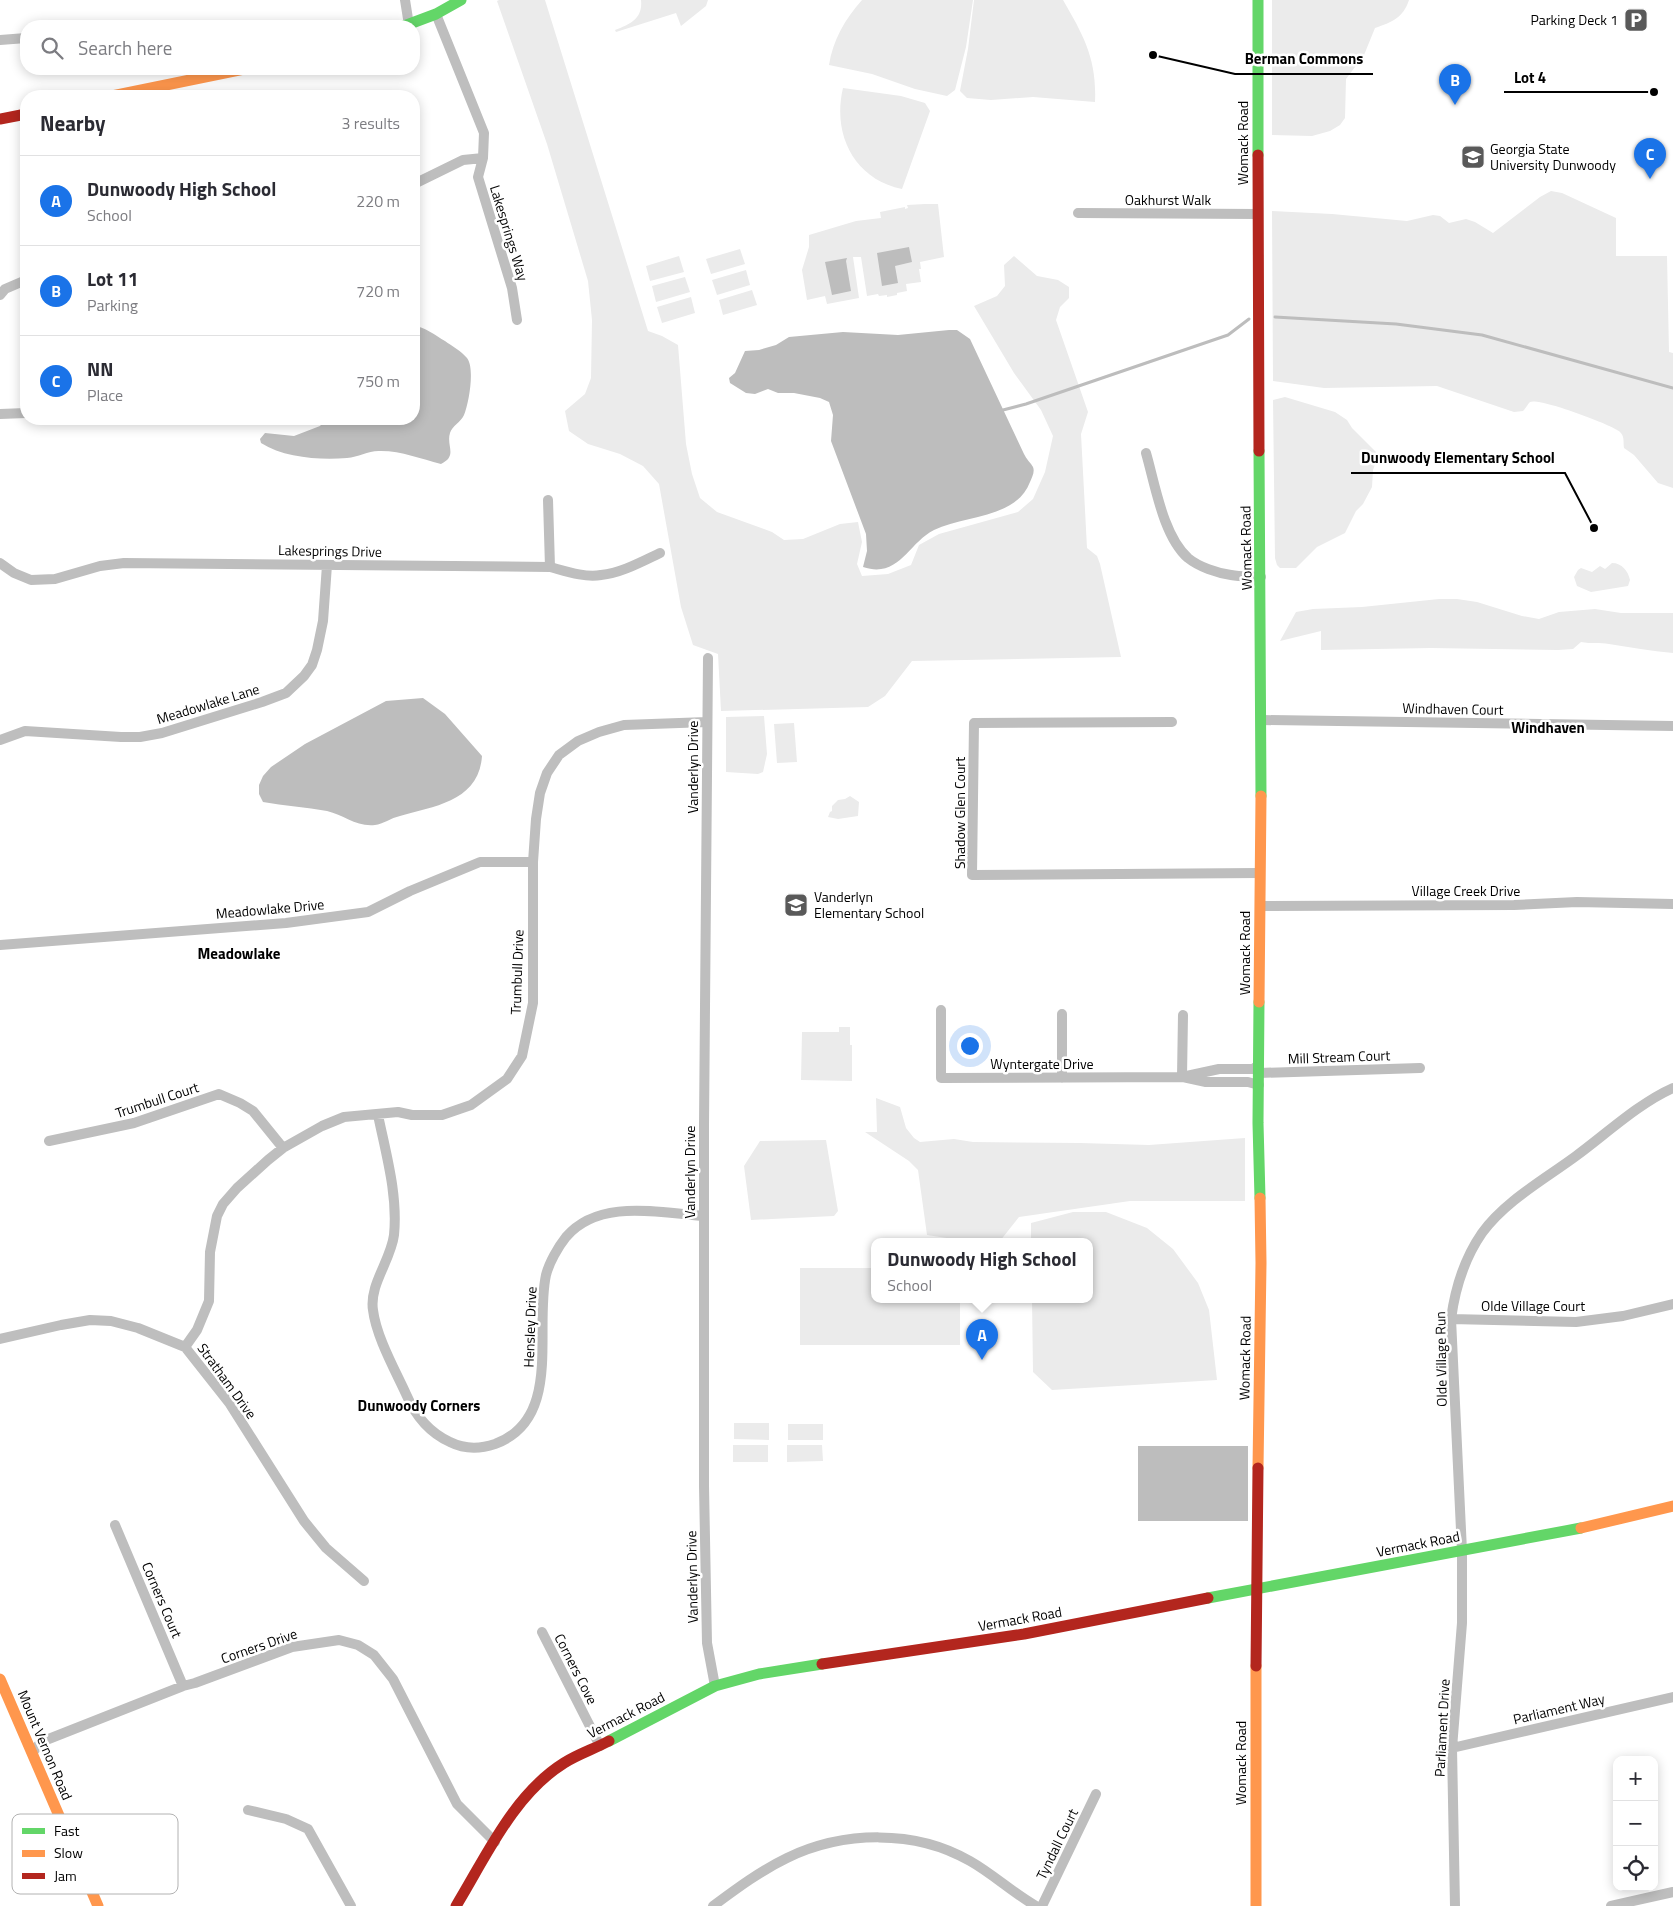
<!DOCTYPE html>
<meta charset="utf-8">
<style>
:root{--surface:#fff;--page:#f7f7f7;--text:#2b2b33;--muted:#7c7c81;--line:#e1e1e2;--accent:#1a73e8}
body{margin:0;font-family:"Titillium Web",sans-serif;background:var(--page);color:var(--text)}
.controls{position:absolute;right:15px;bottom:15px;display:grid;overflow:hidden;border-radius:10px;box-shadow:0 2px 12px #0003}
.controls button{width:45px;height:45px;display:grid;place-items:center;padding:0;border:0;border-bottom:1px solid var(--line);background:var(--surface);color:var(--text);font:25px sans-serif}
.you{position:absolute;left:969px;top:1045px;width:18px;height:18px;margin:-12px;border:4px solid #fff;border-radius:50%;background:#1a73e8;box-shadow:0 0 0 8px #1a73e833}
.badge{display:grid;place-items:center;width:32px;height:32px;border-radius:50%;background:var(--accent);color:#fff;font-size:16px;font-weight:700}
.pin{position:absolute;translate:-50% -41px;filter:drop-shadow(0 1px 2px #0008)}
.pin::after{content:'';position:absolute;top:26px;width:18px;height:15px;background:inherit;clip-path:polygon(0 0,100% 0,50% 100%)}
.popup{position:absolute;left:871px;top:1238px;width:222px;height:65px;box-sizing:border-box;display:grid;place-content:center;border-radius:10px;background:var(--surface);filter:drop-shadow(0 1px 4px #0005);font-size:16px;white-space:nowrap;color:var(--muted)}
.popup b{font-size:19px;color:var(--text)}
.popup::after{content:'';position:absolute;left:50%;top:100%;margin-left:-10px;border:10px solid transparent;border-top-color:var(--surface)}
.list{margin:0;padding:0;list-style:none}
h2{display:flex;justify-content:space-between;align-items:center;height:65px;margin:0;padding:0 20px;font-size:21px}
h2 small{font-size:16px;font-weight:400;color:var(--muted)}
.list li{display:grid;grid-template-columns:32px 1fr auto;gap:15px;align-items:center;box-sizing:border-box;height:90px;padding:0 20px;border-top:1px solid var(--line)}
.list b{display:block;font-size:19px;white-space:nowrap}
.list p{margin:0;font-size:16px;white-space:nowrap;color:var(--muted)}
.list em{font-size:16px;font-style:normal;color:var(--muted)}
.icon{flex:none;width:28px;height:28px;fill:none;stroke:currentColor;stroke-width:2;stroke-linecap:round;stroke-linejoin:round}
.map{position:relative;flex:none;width:1673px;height:1906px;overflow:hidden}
.search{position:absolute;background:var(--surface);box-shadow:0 2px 12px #0003;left:20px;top:20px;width:400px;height:55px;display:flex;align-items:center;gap:12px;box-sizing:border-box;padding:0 18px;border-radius:20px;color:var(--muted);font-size:19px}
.panel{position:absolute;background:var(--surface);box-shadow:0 2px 12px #0003;left:20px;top:90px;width:400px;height:335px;border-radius:20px}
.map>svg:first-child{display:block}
</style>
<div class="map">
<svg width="1673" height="1906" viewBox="0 0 1673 1906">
<rect width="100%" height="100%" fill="#fff"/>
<path fill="#ebebeb" d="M499 0H545L648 331 662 336 678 345 686 444 692 474 700 498 717 512 772 532 784 540 803 539 840 524 858 522 862 542 857 564 862 576 888 574 911 565 919 545 939 534 1018 512 1033 499 1045 472 1053 436 1041 410 1014 373 974 306 997 296 1005 286 1004 265 1014 256 1037 276 1058 280 1069 287V298L1060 307 1056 320 1088 412 1081 434 1087 548 1097 556 1100 564 1121 657 912 661 885 696 868 707 721 711 718 654 693 645 681 607 659 484 643 466 620 454 588 444 569 431 565 411 585 394 591 378 592 320 588 281 547 144 497 1Z
M641 0H708L706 6 681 26 676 13 616 32 615 30C631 24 643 18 641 0Z
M862 0H973L966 47 955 90 947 96 915 89 872 74 829 65C833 40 845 19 862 0Z
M974 0H1063C1084 36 1097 60 1095 102L1033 97 991 100 967 98 960 91 968 49Z
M1272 0H1409C1403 18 1392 22 1375 28L1364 55 1346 79 1345 118 1340 125 1330 131 1312 136 1272 135Z
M843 88 901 96 925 103 930 111 902 189C854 179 832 134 843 88Z
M1551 191 1562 193 1616 218V256H1667L1669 352 1673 353V488L1658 483 1634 455 1624 448C1623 441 1625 436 1619 431 1610 424 1538 397 1530 402 1528 404 1525 409 1523 411L1514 412 1437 386 1324 388 1273 381 1272 211 1332 214 1407 221 1433 215 1440 216 1449 223 1466 219 1475 222 1493 233 1540 197Z
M925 204H938L944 257 920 262 921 269H919L921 282 906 284 907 291 897 293V295L887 297V295L879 296 878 294 867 296 861 257H853L859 298 827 304 825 296 807 300 802 270 809 247V235L856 221 881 218 880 212 905 207V209L908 208 907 205Z
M740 249 745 264 711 274 706 259Z
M679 256 684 272 650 281 646 266Z
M746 270 750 285 717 295 712 280Z
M685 277 690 292 656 302 652 286Z
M752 290 757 305 723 315 719 300Z
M691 297 695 313 662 323 657 307Z
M1285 397 1335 412 1347 420 1352 428 1376 452 1377 459 1373 470 1372 487 1363 504 1356 511 1345 533 1317 547 1296 568H1280L1277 565 1275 558 1273 400Z
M1612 563C1622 563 1628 571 1630 580L1628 586 1591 592 1577 586 1574 577 1578 570 1581 568 1592 572 1600 566 1605 569Z
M1439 599H1457L1477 602 1522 616 1539 619 1559 612 1595 609 1621 613H1673V653C1651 651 1630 647 1609 644 1600 642 1591 644 1581 642L1573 649 1558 650 1431 648 1321 650V631L1280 641 1296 612 1313 609 1362 607Z
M764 716 767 754 763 772 758 774 726 772V717Z
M794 723 797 762 777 763 774 724Z
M850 796 859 802 858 816 838 819 828 817 830 812 832 811V806L838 800 845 799Z
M839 1027H850V1045H852V1081L801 1080 802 1032H839Z
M876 1098 900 1107 906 1128 914 1138 920 1142 954 1139 973 1142 1080 1143 1149 1145 1245 1138V1201H1130L1019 1217 1000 1241H966L927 1235 918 1170 909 1161 865 1132H877Z
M826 1140 838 1211 834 1216 751 1220 744 1166 760 1141Z
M1073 1212H1106L1147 1228 1173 1249 1198 1283 1209 1310 1217 1380 1052 1390 1033 1372 1032 1299H1090V1241H1031V1223Z
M800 1268H874V1299H960V1345H800Z
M734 1423H769V1440L734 1439Z
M788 1424H823V1440H788Z
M733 1445H768V1462H733Z
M787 1445H822L823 1461 787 1462Z"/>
<path fill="#bdbdbd" d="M909 247 912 262 895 266 898 283 882 286 877 253Z
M847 258 846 261 851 291 832 295 825 262Z
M414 326C424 326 436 336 445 341 452 346 461 351 467 358 475 368 469 403 464 415 461 422 452 426 450 433 446 446 458 456 441 464 421 459 402 451 381 451 369 450 359 457 347 458 320 460 284 458 261 443L260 439 265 433 294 436 320 426 326 419H414Z
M949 330H957L970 339 1024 454C1026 459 1031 463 1033 467 1035 472 1032 477 1030 482 1016 519 964 515 934 530 908 543 899 579 863 567L867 551 866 534 831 441 833 415 829 402 820 398 794 393H778L768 389 755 394 746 393 730 383 729 378 735 373 745 351 759 350 776 345 789 337 843 332 898 335Z
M423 698 445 714 482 756C479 801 435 806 400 816 391 818 383 824 375 825 356 827 344 815 327 811 306 807 284 806 263 802L259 794V785L263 776 271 767 305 744 386 701Z
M1138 1446H1248V1521H1138Z"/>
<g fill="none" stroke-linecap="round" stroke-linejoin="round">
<path stroke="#bdbdbd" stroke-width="3" d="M1275 317 1396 324 1482 335 1673 388
M1003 410 1026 404 1228 335 1249 319"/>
<path stroke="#bebebe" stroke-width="10" d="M405 0 409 25
M436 14 484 133 483 158 478 177 512 288 517 320
M0 40 26 38
M414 184 463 160 483 158
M1078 213 1258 214
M0 295 5 289 26 280
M0 414 26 413
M1146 453C1155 484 1163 536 1188 558 1199 567 1217 573 1231 575 1241 577 1251 576 1261 577
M548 500 550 567
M0 563 14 573 31 580 55 579 100 566 124 563 550 567C565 571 585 578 601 575 621 573 641 562 660 553
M708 658 704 1125V1486L707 1643 715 1686
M1262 720 1673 726
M1172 722 974 723 972 875 1259 873
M0 740 25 731 121 737H140L162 733 262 702 286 693 304 676 312 665 317 650 323 621 327 565
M1260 906 1514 905 1577 902 1673 904
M0 945 286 923 368 912 410 891 480 862H533
M941 1010V1078L1182 1077 1219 1069H1253L1259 1065
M1259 1073 1420 1068
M1182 1077 1183 1015
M1183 1077 1206 1082H1248L1259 1085
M1062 1078V1014
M378 1115C386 1154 398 1195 394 1235 391 1260 369 1285 373 1310 376 1336 395 1370 406 1394 415 1415 428 1432 450 1442 464 1449 480 1449 495 1444 563 1419 534 1330 546 1275 549 1263 558 1247 566 1237 599 1198 660 1213 704 1216
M49 1141 134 1123 219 1094 240 1103 253 1111 283 1148
M1451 1319 1576 1322 1623 1316 1673 1304
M0 1339 61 1325 90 1320 111 1321 138 1328 185 1347 230 1404 304 1521 326 1548 364 1581
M185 1347 197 1330 209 1301 210 1252 217 1216 223 1204 237 1188 268 1160 283 1148 322 1126 344 1117 398 1112 412 1115H442L471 1105 507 1079 522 1056 533 1003V862L536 819 540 793 547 773 559 755 578 741 599 732 624 725 707 722
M115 1525 183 1686
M542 1632 600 1746
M1452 1748 1673 1697
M32 1753 41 1742 183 1686 195 1683 292 1647 339 1640 358 1645 374 1655 393 1679 457 1804 495 1842
M248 1810 286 1819 308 1829 351 1906
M713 1906C736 1889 760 1871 787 1858 843 1831 915 1829 970 1861 993 1874 1013 1893 1036 1906
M1042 1906 1096 1794
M1455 1906 1452 1748 1462 1623V1551L1451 1319C1455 1289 1464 1259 1482 1233 1505 1201 1545 1179 1576 1156 1606 1134 1639 1103 1673 1088
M1611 1906 1673 1892"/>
<path stroke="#63d668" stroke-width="11" d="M1258 0V155
M404 26 436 14 461 0
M1259 451 1261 796
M1259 1002 1258 1123 1260 1198
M1208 1598 1581 1528
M609 1741 715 1686 759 1674 822 1664"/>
<path stroke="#ff974d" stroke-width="11" d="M112 96 244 69
M1259 1002 1261 796
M1258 1468 1261 1263 1260 1198
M1581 1528 1673 1506
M1256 1666V1906
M0 1679 98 1906"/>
<path stroke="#b3261e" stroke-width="11" d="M0 119 26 114
M1258 155 1259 451
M822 1664 1024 1634 1208 1598
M1256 1666 1258 1468
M456 1906C486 1857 513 1795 564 1763 578 1754 594 1749 609 1741"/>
</g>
<defs>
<g id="parking-square" transform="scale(1.25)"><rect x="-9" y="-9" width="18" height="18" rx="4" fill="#595959" stroke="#fff"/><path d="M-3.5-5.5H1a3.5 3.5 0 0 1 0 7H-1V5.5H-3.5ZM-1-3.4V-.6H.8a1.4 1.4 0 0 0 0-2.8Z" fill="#fff"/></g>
<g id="university-square" transform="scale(1.25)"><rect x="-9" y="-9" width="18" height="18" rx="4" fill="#595959" stroke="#fff"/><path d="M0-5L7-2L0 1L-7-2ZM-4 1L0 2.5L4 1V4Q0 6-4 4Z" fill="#fff"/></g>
<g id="school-square" transform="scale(1.25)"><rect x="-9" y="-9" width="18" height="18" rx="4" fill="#595959" stroke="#fff"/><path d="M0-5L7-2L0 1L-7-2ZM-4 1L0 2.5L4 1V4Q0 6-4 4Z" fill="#fff"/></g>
</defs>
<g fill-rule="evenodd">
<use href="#parking-square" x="1636" y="20"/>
<use href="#university-square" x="1473" y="157"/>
<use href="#school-square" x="796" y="905"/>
</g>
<g text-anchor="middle" stroke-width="5" stroke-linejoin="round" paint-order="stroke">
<g font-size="14" fill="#000" stroke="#fff" text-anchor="start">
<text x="1618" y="25" text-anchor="end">Parking Deck 1</text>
<text x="1490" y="154">Georgia State<tspan x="1490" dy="16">University Dunwoody</tspan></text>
<text x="814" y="902">Vanderlyn<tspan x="814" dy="16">Elementary School</tspan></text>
</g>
<g font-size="14" fill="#000" stroke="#fff">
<text transform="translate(1243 143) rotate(-90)" y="5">Womack Road</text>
<text x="1168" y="205">Oakhurst Walk</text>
<text transform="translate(509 233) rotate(73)" y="5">Lakesprings Way</text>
<text transform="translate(1246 548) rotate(-91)" y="5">Womack Road</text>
<text transform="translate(330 551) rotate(1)" y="5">Lakesprings Drive</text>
<text transform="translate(208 704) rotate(-17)" y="5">Meadowlake Lane</text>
<text transform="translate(1453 709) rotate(1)" y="5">Windhaven Court</text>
<text transform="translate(693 767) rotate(-90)" y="5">Vanderlyn Drive</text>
<text transform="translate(960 813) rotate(-90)" y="5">Shadow Glen Court</text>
<text x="1466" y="896">Village Creek Drive</text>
<text transform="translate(270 909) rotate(-5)" y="5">Meadowlake Drive</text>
<text transform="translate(1245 953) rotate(-90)" y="5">Womack Road</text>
<text transform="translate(517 972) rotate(-88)" y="5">Trumbull Drive</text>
<text transform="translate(1339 1057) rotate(-2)" y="5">Mill Stream Court</text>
<text x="1042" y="1069">Wyntergate Drive</text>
<text transform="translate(157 1100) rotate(-18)" y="5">Trumbull Court</text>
<text transform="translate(690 1172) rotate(-90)" y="5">Vanderlyn Drive</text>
<text x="1533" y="1311">Olde Village Court</text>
<text transform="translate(530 1327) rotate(-88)" y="5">Hensley Drive</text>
<text transform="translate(1245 1358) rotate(-89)" y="5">Womack Road</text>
<text transform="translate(1441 1359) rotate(-91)" y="5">Olde Village Run</text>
<text transform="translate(227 1381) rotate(54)" y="5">Stratham Drive</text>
<text transform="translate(1418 1544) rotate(-11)" y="5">Vermack Road</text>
<text transform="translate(692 1577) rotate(-91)" y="5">Vanderlyn Drive</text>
<text transform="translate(162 1600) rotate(67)" y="5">Corners Court</text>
<text transform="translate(1020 1619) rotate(-10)" y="5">Vermack Road</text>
<text transform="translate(259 1646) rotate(-19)" y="5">Corners Drive</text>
<text transform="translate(576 1669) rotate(63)" y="5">Corners Cove</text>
<text transform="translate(1559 1709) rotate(-13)" y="5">Parliament Way</text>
<text transform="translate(626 1715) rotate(-27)" y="5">Vermack Road</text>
<text transform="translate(1442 1728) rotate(-87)" y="5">Parliament Drive</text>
<text transform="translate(45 1745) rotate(67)" y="5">Mount Vernon Road</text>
<text transform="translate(1241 1763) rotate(-90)" y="5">Womack Road</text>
<text transform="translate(1057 1844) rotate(-64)" y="5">Tyndall Court</text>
</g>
<g font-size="15" font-weight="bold" fill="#000" stroke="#fff">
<text x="1548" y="733">Windhaven</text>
<text x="239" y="959">Meadowlake</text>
<text x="419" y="1411">Dunwoody Corners</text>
</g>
</g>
<rect x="12" y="1814" width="166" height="80" rx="8" fill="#fff" stroke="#b2b2b2" stroke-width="1"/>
<rect x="22" y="1828" width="23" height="6" fill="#63d668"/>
<rect x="22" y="1850" width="23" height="7" fill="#ff974d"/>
<rect x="22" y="1873" width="23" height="6" fill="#b3261e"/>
<g font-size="14" fill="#000">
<text x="54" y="1836">Fast</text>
<text x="54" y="1858">Slow</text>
<text x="54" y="1881">Jam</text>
</g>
<path fill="none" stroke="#000" stroke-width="2" d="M1153 55L1235 74H1373M1654 92L1556 92H1504M1594 528L1565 473H1351"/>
<g fill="#000" stroke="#fff" stroke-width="2">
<circle cx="1153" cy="55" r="5"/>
<circle cx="1654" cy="92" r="5"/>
<circle cx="1594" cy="528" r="5"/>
</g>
<g font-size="15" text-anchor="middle" font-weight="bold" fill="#000" stroke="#fff" stroke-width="5" stroke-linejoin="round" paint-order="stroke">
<text x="1304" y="64">Berman Commons</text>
<text x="1530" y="83">Lot 4</text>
<text x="1458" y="463">Dunwoody Elementary School</text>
</g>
</svg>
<div class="controls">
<button>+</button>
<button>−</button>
<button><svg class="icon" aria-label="locate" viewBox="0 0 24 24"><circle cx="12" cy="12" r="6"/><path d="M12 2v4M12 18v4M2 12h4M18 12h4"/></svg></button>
</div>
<div class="you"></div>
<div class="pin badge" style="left:982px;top:1360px">A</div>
<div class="popup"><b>Dunwoody High School</b>School</div>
<div class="pin badge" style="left:1455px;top:105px">B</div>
<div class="pin badge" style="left:1650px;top:179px">C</div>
<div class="search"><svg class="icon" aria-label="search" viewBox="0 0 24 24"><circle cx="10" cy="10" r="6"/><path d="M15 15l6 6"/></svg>Search here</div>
<section class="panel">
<h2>Nearby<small>3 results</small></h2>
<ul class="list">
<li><span class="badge">A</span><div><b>Dunwoody High School</b><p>School</p></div><em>220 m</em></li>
<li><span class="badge">B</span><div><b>Lot 11</b><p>Parking</p></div><em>720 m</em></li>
<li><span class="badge">C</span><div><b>NN</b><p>Place</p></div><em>750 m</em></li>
</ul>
</section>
</div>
